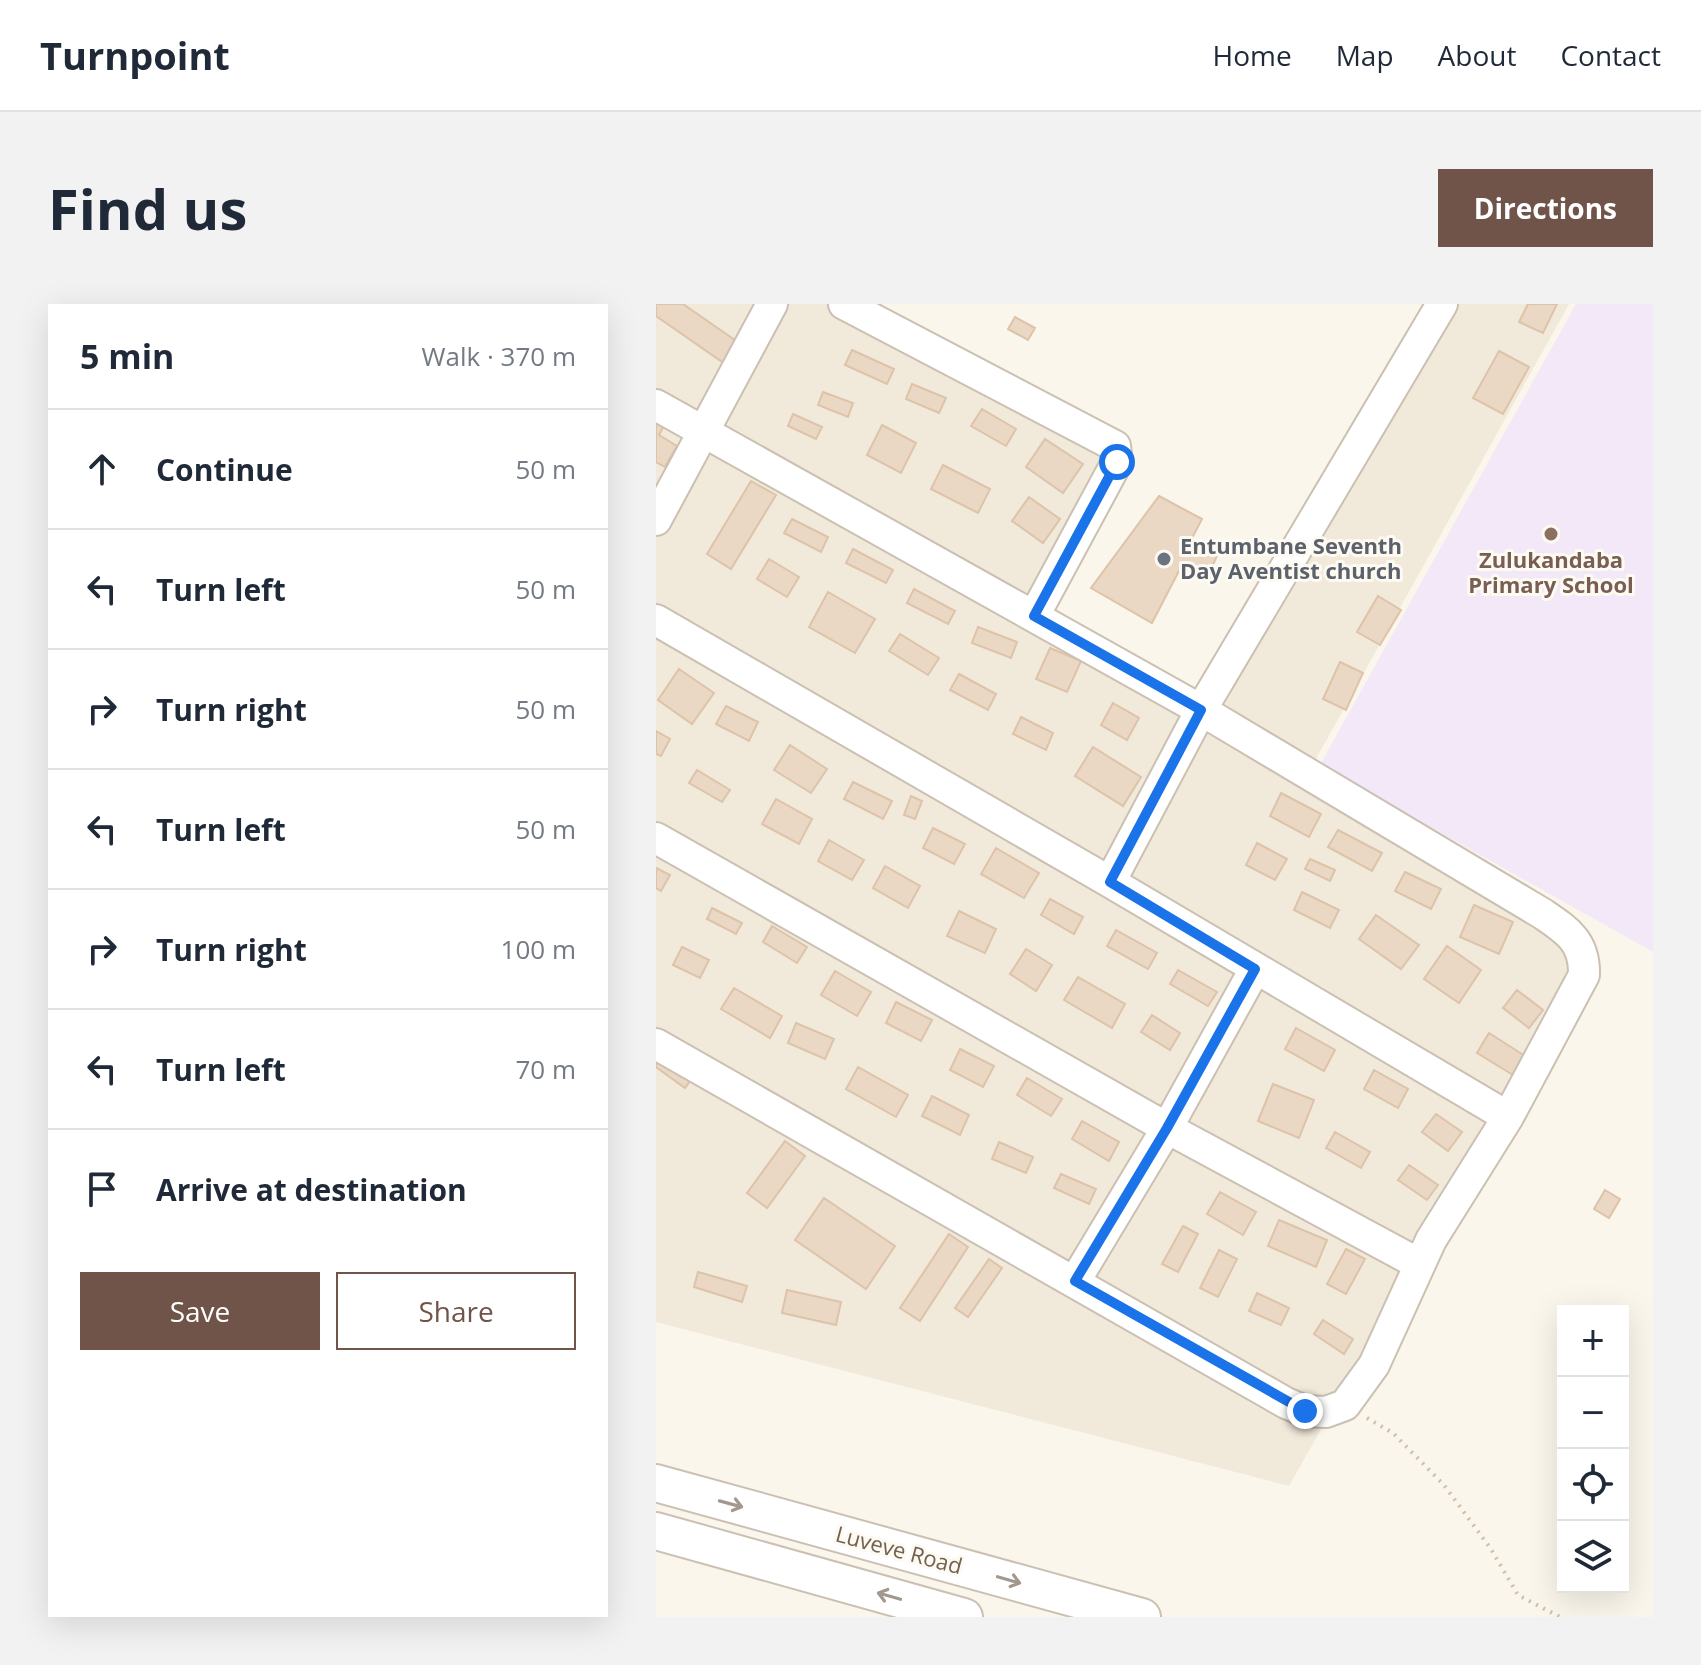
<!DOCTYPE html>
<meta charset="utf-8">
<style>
:root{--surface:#fff;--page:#f2f2f3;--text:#1f2937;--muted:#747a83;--line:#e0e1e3;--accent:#70544a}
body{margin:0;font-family:"Open Sans",sans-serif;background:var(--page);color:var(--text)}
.controls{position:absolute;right:24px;bottom:24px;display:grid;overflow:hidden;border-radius:0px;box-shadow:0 8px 32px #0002}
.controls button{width:72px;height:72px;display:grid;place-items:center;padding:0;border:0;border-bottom:2px solid var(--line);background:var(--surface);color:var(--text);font:40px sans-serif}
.stop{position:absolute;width:24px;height:24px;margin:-18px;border:6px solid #1a73e8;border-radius:50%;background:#fff}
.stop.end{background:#1a73e8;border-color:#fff;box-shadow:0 2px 8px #0008}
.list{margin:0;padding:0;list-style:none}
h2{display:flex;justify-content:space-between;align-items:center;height:104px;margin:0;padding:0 32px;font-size:34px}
h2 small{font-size:26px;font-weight:400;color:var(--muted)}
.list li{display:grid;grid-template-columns:52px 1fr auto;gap:24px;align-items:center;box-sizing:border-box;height:120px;padding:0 32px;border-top:2px solid var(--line)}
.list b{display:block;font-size:30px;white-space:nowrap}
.list em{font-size:26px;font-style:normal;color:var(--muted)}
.actions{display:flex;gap:16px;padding:24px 32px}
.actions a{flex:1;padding:18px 0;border:2px solid var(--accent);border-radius:0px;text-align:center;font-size:28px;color:var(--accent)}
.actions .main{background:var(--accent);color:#fff}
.icon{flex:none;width:44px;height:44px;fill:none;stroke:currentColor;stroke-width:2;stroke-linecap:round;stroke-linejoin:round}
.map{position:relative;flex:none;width:997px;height:1313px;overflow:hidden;border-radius:0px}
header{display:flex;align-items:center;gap:48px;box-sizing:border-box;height:112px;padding:0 40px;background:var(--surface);border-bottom:2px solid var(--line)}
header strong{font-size:38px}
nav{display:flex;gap:44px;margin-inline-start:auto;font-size:28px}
.intro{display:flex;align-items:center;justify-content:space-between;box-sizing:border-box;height:192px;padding:0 48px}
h1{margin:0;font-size:56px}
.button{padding:20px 36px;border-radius:0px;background:var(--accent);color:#fff;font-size:28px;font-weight:700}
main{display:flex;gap:48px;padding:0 48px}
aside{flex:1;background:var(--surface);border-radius:0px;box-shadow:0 8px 32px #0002}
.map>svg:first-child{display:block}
</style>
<header>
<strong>Turnpoint</strong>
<nav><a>Home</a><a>Map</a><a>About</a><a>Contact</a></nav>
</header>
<div class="intro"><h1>Find us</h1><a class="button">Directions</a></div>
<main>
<aside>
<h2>5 min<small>Walk · 370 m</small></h2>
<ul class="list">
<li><svg class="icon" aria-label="ahead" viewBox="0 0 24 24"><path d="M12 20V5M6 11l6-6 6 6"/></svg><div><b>Continue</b></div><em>50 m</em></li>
<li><svg class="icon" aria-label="left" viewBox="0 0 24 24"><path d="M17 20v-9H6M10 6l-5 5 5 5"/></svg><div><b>Turn left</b></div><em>50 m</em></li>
<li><svg class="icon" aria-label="right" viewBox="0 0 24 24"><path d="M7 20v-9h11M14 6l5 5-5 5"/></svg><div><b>Turn right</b></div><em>50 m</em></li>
<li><svg class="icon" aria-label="left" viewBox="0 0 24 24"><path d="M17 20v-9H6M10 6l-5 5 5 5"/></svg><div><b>Turn left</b></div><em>50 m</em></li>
<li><svg class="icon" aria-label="right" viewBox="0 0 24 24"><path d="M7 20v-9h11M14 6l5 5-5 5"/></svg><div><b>Turn right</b></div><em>100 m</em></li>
<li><svg class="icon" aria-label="left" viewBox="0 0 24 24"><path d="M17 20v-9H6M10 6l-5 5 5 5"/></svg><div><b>Turn left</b></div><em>70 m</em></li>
<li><svg class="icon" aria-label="arrive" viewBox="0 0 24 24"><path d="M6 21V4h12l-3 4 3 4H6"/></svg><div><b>Arrive at destination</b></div></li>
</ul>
<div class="actions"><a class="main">Save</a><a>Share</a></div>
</aside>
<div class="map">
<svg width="997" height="1313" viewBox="0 0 997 1313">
<rect width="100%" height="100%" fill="#faf6eb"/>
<path fill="#f1e9da" d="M0 0H180L453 150 373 316 547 414 793 0H913L646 480 912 634 923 670 633 1182 0 1018Z"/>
<path fill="#f3e8f7" d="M920 0H997V648L664 461Z"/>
<path fill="#ead8c4" stroke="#ddc3a9" stroke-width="2" d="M0 0H27L86 41 72 62 0 12Z
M872 0H901L887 29 863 18Z
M359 13 379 24 372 36 352 25Z
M196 46 238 65 231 80 189 61Z
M843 47 873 63 847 110 817 94Z
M256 80 290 94 283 109 250 95Z
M167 88 197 99 192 113 162 101Z
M0 105 13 112 3 131 21 142 9 163 0 158Z
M326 105 360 125 350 142 315 122Z
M137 110 166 123 160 135 132 122Z
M226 121 260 139 245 169 211 151Z
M389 135 427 160 407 189 370 163Z
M287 161 334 185 322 209 275 185Z
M95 177 120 191 75 265 51 250Z
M503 192 546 215 534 238 562 249 553 271 526 261 496 319 435 284Z
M373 193 404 215 387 239 356 217Z
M136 215 172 233 165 248 128 229Z
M197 245 237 266 230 279 190 259Z
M113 255 143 273 131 293 101 275Z
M258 285 299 307 292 320 251 299Z
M172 288 219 315 199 349 153 323Z
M722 292 745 306 724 341 701 328Z
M322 323 361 338 355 354 316 339Z
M244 330 283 354 272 371 233 347Z
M394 344 425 357 411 388 380 375Z
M684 358 707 369 690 406 667 395Z
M23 365 58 389 36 420 2 396Z
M303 370 340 390 332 406 294 386Z
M457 399 483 414 471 436 445 421Z
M70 402 102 418 93 437 60 420Z
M365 413 397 429 390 446 357 430Z
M0 427 14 435 5 452 0 450Z
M134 441 171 465 155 489 118 466Z
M437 443 485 473 467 502 419 472Z
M41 466 74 486 66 498 33 479Z
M197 478 236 497 227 515 188 495Z
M625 489 665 510 653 533 614 512Z
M255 492 266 497 259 515 248 511Z
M120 495 156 515 143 540 106 520Z
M277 524 309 540 298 560 267 544Z
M682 526 726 549 716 567 672 543Z
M173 536 208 556 196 576 162 557Z
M601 539 631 555 619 576 590 561Z
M340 544 383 569 368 594 325 570Z
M654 555 679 566 674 577 649 565Z
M229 562 264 582 252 604 217 584Z
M0 564 14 571 5 587 0 584Z
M749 568 785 585 775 605 739 587Z
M646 588 683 606 674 624 638 606Z
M394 595 427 613 418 630 385 611Z
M818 601 857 618 843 650 804 633Z
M56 604 86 619 80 630 51 615Z
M303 607 340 625 329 649 291 632Z
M720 611 763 641 745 665 703 635Z
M116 622 151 643 141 659 107 638Z
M460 626 501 649 492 665 451 642Z
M791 642 825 666 803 699 768 675Z
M26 643 53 656 44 674 17 661Z
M370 645 396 661 380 687 354 670Z
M522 666 561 688 552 702 514 680Z
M179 667 215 688 201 712 165 691Z
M422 673 469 700 456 724 408 696Z
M78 684 126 712 114 734 65 705Z
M861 686 887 706 873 724 847 704Z
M240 698 276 716 265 737 230 719Z
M496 711 524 729 514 746 485 728Z
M140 719 178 735 169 755 132 739Z
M640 724 679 746 668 767 629 745Z
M833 729 869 752 857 771 821 749Z
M304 745 338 762 327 783 294 766Z
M0 749 36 774 29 784 0 763Z
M202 763 252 791 240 813 190 785Z
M718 766 752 785 742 804 708 785Z
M371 774 406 795 395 812 361 791Z
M617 780 658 796 643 834 602 817Z
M276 792 313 811 304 831 266 812Z
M780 810 806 828 792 847 766 828Z
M426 817 463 838 453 857 416 835Z
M679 828 714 848 705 864 670 844Z
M129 837 149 852 111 904 91 889Z
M343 838 377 853 370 869 336 855Z
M753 861 782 881 771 896 742 876Z
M405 870 440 885 433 900 398 884Z
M949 886 964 895 953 914 938 905Z
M564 888 600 908 587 931 551 910Z
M168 894 239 942 210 985 139 936Z
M623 916 671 936 660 963 612 942Z
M527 922 542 930 522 968 506 960Z
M293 930 312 943 264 1017 244 1004Z
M690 945 709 955 690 990 671 980Z
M563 946 581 955 562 993 544 984Z
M333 955 346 964 312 1013 299 1004Z
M42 968 91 982 86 998 38 983Z
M131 986 185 998 180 1021 126 1009Z
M601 989 633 1004 625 1021 593 1007Z
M667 1016 697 1035 688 1050 658 1030Z"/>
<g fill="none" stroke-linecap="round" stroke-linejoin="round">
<g stroke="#cbc0b2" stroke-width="34">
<path id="minor" d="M188 0 459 142 461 158 378 312
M0 101 545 406 887 610C912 627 929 638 928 671L852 813 775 936 718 1061 689 1101 670 1108 649 1107 630 1099 0 740
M0 216 116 0
M0 316 454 578 852 813
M0 534 511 824 763 960
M454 578 545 406 786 0
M419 977 511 824 599 665"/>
</g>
<g stroke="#cbc0b2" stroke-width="40">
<path id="tertiary" d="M0 1179 486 1313
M0 1227 308 1313"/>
</g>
<path stroke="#d1bda9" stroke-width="4" stroke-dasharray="2 6" stroke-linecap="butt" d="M711 1114 737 1129 788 1181 835 1245 862 1291 904 1313"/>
<use href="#minor" stroke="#fff" stroke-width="30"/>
<use href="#tertiary" stroke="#fff" stroke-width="36"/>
</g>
<defs><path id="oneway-shaft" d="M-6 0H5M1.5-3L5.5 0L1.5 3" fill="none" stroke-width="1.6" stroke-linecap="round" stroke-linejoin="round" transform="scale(2)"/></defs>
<g stroke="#a3988e">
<use href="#oneway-shaft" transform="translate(75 1200) rotate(15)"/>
<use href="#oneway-shaft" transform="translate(353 1276) rotate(16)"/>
<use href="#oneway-shaft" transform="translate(233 1292) rotate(-164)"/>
</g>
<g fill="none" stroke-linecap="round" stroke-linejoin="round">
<path stroke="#1a73e8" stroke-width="10" d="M461 158 378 312 545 406 454 578 599 665 511 824 419 977 649 1107"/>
</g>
<circle fill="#8d6e63" stroke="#fdfaf1" stroke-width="3" cx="895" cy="230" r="8"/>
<circle fill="#6b7280" stroke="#fdfaf1" stroke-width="3" cx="508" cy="255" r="8"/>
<g text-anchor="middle" stroke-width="6" stroke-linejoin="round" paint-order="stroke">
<g font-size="22" font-weight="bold" fill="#5b616d" stroke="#fdfaf1" text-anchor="start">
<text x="524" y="250">Entumbane Seventh<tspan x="524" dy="25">Day Aventist church</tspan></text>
</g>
<g font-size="22" font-weight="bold" fill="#785e54" stroke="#fdfaf1">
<text x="895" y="264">Zulukandaba<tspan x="895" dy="25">Primary School</tspan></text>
</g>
<g font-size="22" fill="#726151" stroke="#fdfaf1">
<text transform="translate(243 1246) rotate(15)" y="8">Luveve Road</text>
</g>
</g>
</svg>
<div class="controls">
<button>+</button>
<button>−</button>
<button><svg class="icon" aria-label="locate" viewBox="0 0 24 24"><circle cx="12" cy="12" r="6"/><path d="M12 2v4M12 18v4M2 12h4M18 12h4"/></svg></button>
<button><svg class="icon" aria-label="layers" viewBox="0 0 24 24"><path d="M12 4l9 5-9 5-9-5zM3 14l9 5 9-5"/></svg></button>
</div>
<div class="stop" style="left:461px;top:158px"></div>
<div class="stop end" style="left:649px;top:1107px"></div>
</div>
</main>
